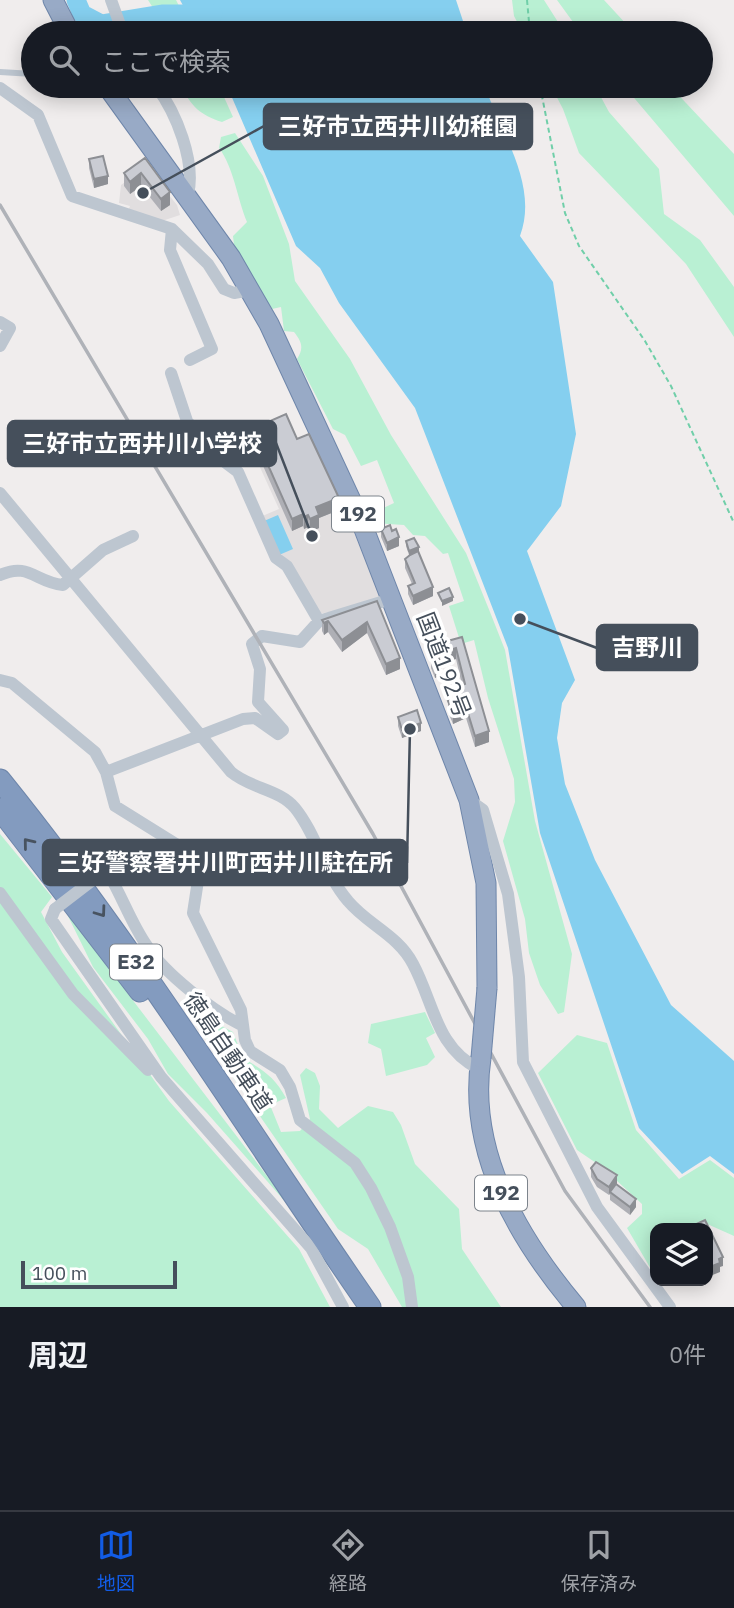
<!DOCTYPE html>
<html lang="ja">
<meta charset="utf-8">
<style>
:root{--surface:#171b24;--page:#20242c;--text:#f1f3f6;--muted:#9ea1a6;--line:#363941;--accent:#125ce5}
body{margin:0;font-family:"IBM Plex Sans","Noto Sans JP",sans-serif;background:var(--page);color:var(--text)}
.controls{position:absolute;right:21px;bottom:21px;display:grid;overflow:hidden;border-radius:14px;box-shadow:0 4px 18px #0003}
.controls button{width:63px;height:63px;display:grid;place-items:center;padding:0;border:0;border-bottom:2px solid var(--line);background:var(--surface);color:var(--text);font:35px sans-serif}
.scale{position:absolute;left:21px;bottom:18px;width:156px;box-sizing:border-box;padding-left:7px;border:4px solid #454f5b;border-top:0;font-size:19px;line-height:24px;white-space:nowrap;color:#454f5b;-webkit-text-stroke:5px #fff;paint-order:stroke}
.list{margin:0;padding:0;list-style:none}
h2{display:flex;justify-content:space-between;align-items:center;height:91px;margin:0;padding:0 28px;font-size:30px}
h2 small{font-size:23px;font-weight:400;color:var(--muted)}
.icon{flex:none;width:38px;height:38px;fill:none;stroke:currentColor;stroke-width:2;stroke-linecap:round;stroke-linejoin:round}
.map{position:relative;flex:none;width:734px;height:1307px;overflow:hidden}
.search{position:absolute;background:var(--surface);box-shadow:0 4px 18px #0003;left:21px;right:21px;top:21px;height:77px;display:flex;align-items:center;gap:18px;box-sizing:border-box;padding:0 24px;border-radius:38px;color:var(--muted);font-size:26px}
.sheet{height:203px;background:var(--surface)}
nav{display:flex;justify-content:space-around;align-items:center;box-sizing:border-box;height:98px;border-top:2px solid var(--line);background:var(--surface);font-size:19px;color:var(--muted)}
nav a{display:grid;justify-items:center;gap:4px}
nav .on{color:var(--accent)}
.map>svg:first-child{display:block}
</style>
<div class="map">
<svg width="734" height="1307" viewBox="0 0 734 1307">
<rect width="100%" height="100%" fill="#f0eded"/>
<path fill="#e1dedf" d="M146 167 177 205 180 215 159 222 128 211 130 206 119 203 121 185Z
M287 422 298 448 316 441 381 598 357 607 318 614 277 555 260 517 279 509 247 439Z"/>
<path fill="#b9f0d3" d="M148 0H176L193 33H158L155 11Z
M512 0H544L565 33H523L514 16Z
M557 0H604L628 26 644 33H581Z
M181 86H219L233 117 222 122C200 115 191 106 181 86Z
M551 86H595L609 112 659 169 664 214 700 240 734 287V337L686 264 579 153 563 109Z
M624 86H670L734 154V216Z
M235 133 263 176 289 244 295 281 350 359 391 435 466 553 490 612 505 650 535 821 572 954 564 1012 558 1014 540 985 529 953 525 919 503 841 515 802 514 779 488 698 474 640 461 644 449 606 464 601 448 553 443 554 425 536 413 535 404 525 373 523 371 518 379 510 394 503 377 460 361 466 345 435 333 429 297 359C304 348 302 342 294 332L284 331 281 307 272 309 234 245 233 236 247 222C237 198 234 168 219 148L221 137Z
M0 834 52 897 41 912 62 952 169 1101 299 1249 330 1307H0Z
M67 914 296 1214 207 1113 168 1074 148 1039 93 967Z
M425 1012 435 1033 426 1038 435 1057 427 1065 386 1076 381 1049 368 1043 371 1024Z
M210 1020 233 1032 243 1058C263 1070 275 1077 286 1098L270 1105 281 1132 300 1131 310 1119 300 1075 306 1068 315 1073 320 1086 319 1109 338 1128 368 1106 393 1112 401 1125 415 1164 459 1209 462 1249 501 1307H402L368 1249 338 1229 201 1031Z
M577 1035 607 1043 636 1130 679 1179 710 1160 734 1178V1236L705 1223 655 1228V1276L627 1228 642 1214V1204L602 1167 577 1150 538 1073Z"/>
<path fill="#85cfef" d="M180 0H456L467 33H198Z
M227 86H485C501 134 539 185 520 236L553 282 576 434 561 506 527 551 575 680 562 703 557 738 565 784 595 860 671 1005 734 1061V1174L710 1156 682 1174 639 1128 540 833 508 648 415 408 339 303 320 268 296 246Z
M278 515 293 549 279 555 264 521Z"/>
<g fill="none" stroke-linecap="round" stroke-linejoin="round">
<path stroke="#85cfef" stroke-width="19" d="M76 0 82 14 101 24 162 14H213"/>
<g stroke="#6e86aa" stroke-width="21">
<path id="trunk" d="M53 0 70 33
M107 86 231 258 269 324 362 524 469 800 486 883 487 988
M481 1058C467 1152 518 1238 576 1307"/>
</g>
<g stroke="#6e86aa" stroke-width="23">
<path id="motorway" d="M0 780C135 947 248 1131 370 1307
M0 809 140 991"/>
</g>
<path stroke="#70cfa9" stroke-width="2" stroke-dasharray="5 3.5" stroke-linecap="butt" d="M527 0 530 33
M540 86 565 213 579 246 645 341 671 386 734 523"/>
<path stroke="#bdc6d0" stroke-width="6" d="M0 72 33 74"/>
<path stroke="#bdc6d0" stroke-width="12" d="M111 0 123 33
M156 86C176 112 196 162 188 194
M0 88 38 115 72 196 172 229 208 264 224 289 234 293 250 290
M172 229 170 250 212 349 190 360
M0 322 10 328 0 346
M171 373 187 421 214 454 238 472 276 558 287 566 319 621
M0 493 231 772C251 789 279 789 295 808 317 835 325 875 348 901 368 925 398 935 413 964 434 1003 436 1048 479 1069
M0 575C29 562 35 582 63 585L103 550 133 536
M0 680 12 683 95 752 106 772 115 806 184 849 195 863 199 874 193 913 241 1010 245 1040 250 1051 280 1070 290 1087 300 1120 355 1163 371 1188 390 1227 408 1277 412 1307
M106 772 243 719 255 718 278 734 283 730 258 702 260 669 252 644 262 636 300 642 319 621 391 599
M469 800 483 810 508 894 519 977 523 1062 597 1207 670 1307
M98 876 108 873C122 896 131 923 147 946 165 974 213 1011 243 1026
M0 893 73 994 148 1070
M55 909 51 919 161 1077 311 1248 343 1307"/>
<use href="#trunk" stroke="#98aac6" stroke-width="19"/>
<use href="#motorway" stroke="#839bbf" stroke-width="21"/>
<path stroke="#afb2b8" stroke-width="3.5" d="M0 205 373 834 565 1191 650 1307"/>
<g stroke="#6e86aa" stroke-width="21" stroke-linecap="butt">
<path id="trunk-bridge" d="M481 1058 487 988"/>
</g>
<path stroke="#bdc6d0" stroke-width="12" d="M55 909 98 876"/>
<use href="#trunk-bridge" stroke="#98aac6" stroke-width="19"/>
</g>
<path fill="#aeafb5" d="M145 158 170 205 161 211 141 186 130 194 124 186V173Z
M89 159 108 184 94 188 89 168Z
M252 429 297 439 339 510 319 518V528L310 532 308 527 304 529 303 526 292 531 252 441Z
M381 529 399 546 387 551 381 537Z
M406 541 419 552H418L433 596 413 605 408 594V586L412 584 405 568V559L409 555 406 546Z
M377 601 400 669 386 675 367 633 342 652 328 632 324 635 322 631V620Z
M462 637 489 742 475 747 466 718 453 724 448 712V701L460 696V686L462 685 456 659 447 662 444 653V642Z
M431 659 442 674 435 678 431 668Z
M398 717 421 731 402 738 398 726Z
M591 1168 616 1184 636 1207 630 1215 610 1200V1194L609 1195 597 1187 591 1177Z"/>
<path fill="#8d8f94" d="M141 173V186L130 194V182Z
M108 176V184L94 188V179Z
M170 192V205L161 211V199Z
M339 498V510L319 518V528L310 532V519L316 507Z
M303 514V526L292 531V519Z
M308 515V527L304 529V517Z
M399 537V546L387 551V543Z
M419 547V552L409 556V551Z
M433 587V596L413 605V596Z
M453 597V601L442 606V601Z
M328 621V632L324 635V623Z
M367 622V633L342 652V640Z
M456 648V659L447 662V651Z
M400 658V669L386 675V664Z
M442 666V674L435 678V669Z
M466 707V718L453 724V713Z
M421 723V731L402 738V730Z
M489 731V742L475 747V736Z
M617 1175V1184L610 1192 609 1195V1187Z
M636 1199V1207L630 1215V1207Z
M723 1257V1266L720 1267V1272L710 1276V1267L719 1259Z"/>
<path fill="#caccd3" stroke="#8d8f94" stroke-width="2" d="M103 156 108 176 94 179 89 159Z
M145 158 170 192 161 199 141 173 130 182 124 173Z
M286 414 297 439 309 434 339 498 316 507 319 515 310 519 308 515 304 517 303 514 292 519 252 429Z
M390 525 392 531 396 529 399 537 387 543 381 529Z
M414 538 419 547 409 551 406 541Z
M418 551 433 587 413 596 408 586 415 583 405 559 410 555Z
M449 588 453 597 442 601 438 593Z
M377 601 400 658 386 664 367 622 342 640 328 621 324 623 322 620Z
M462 637 489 731 475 736 466 707 453 713 448 701 462 695 460 686 465 684 456 648 447 651 444 642Z
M438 656 442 666 435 669 431 659Z
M417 710 421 723 402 730 398 717Z
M596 1162 617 1175 609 1187 597 1179 591 1168Z
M616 1184 636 1199 630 1207 610 1192Z
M705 1220 723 1257 719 1259 720 1263 710 1267 709 1265H708V1228H693L692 1226Z"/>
<defs><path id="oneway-chevron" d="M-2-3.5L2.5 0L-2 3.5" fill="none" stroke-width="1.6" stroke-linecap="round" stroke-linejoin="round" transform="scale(1.75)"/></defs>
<g stroke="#485360">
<use href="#oneway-chevron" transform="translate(28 843) rotate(-129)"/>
<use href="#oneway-chevron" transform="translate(101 912) rotate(54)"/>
</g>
<g text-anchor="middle" stroke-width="7" stroke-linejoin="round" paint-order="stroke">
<g fill="#fff" stroke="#7d848c" stroke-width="2">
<rect x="332" y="496.5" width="52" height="35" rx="5"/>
<rect x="110" y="944.5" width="52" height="35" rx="5"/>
<rect x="475" y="1175.5" width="52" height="35" rx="5"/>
</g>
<g font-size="21" font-weight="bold" fill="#454f5b">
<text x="358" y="521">192</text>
<text x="136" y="969">E32</text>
<text x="501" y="1200">192</text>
</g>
<g font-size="23" fill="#454f5b" stroke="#fff">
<text transform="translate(444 665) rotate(69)" y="8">国道192号</text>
<text transform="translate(228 1052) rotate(56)" y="8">徳島自動車道</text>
</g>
</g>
<path fill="none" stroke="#454f5b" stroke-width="2.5" d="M143 193L264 126M312 536L276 443M520 619L597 648M410 729L407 863"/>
<g fill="#454f5b" stroke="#fff" stroke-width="2.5">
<circle cx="143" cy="193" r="7"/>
<circle cx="312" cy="536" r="7"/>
<circle cx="520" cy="619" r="7"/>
<circle cx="410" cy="729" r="7"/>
</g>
<g fill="#454f5b" stroke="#454f5b" stroke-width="2.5">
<rect x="264" y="104" width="268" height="45" rx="7"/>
<rect x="8" y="421" width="268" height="45" rx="7"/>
<rect x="597" y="625" width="100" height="45" rx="7"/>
<rect x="43" y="840" width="364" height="45" rx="7"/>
</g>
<g font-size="24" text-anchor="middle" font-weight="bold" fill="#fff">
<text x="398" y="135">三好市立西井川幼稚園</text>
<text x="142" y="452">三好市立西井川小学校</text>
<text x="647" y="656">吉野川</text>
<text x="225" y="871">三好警察署井川町西井川駐在所</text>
</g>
</svg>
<div class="controls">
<button><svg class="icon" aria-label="layers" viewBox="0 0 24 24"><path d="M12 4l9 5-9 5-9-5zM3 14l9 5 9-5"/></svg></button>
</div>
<div class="scale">100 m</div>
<div class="search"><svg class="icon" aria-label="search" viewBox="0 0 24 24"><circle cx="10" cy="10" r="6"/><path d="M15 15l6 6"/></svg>ここで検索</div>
</div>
<section class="sheet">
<h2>周辺<small>0件</small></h2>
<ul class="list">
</ul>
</section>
<nav>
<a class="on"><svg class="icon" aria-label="map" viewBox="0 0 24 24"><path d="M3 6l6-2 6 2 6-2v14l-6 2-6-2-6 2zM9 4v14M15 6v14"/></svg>地図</a>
<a><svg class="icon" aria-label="directions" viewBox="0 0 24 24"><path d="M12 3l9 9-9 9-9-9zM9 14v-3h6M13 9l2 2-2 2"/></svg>経路</a>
<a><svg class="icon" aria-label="saved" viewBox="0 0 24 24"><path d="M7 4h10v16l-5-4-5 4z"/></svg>保存済み</a>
</nav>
